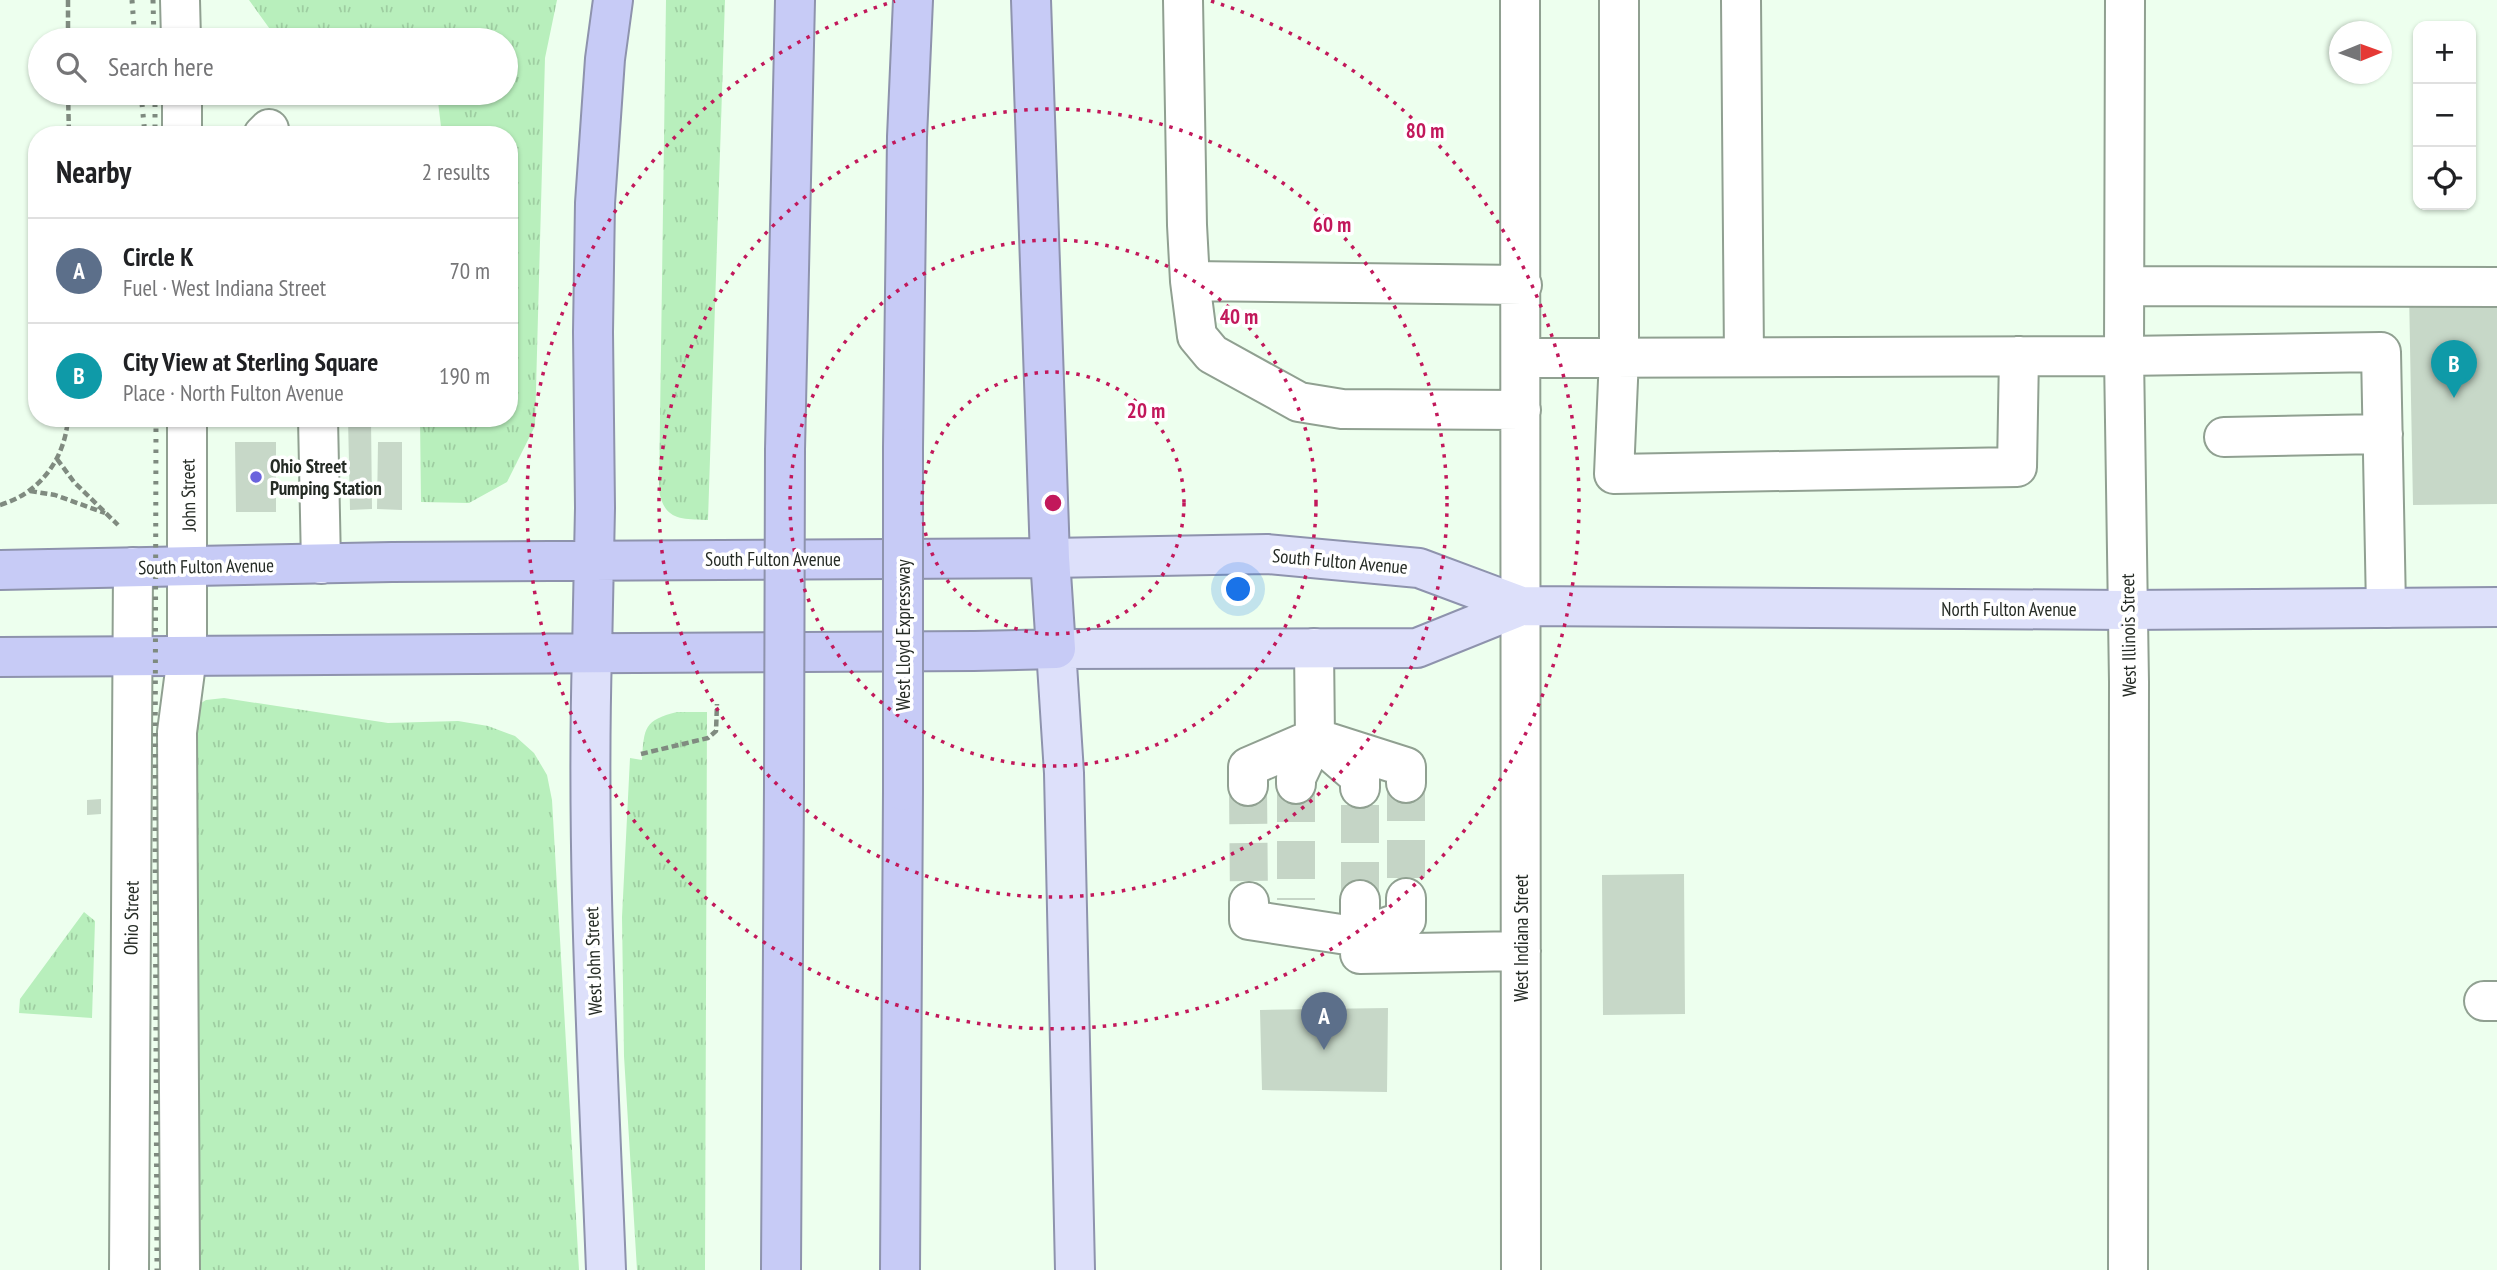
<!DOCTYPE html>
<meta charset="utf-8">
<style>
:root{--surface:#fff;--page:#f6f6f6;--text:#202124;--muted:#757577;--line:#e0e0e0;--accent:#2563eb}
body{margin:0;font-family:"PT Sans Narrow",sans-serif;background:var(--page);color:var(--text)}
.controls{position:absolute;right:21px;top:21px;display:grid;overflow:hidden;border-radius:14px;box-shadow:0 2px 5px #0004}
.controls button{width:63px;height:63px;display:grid;place-items:center;padding:0;border:0;border-bottom:2px solid var(--line);background:var(--surface);color:var(--text);font:35px sans-serif}
.compass{position:absolute;left:2329px;top:21px;width:63px;height:63px;border-radius:50%;background:var(--surface);box-shadow:0 2px 5px #0004;rotate:89deg}
.you{position:absolute;left:1239px;top:590px;width:24px;height:24px;margin:-18px;border:5px solid #fff;border-radius:50%;background:#1a73e8;box-shadow:0 0 0 10px #1a73e833}
.badge{display:grid;place-items:center;width:46px;height:46px;border-radius:50%;background:var(--accent);color:#fff;font-size:23px;font-weight:700}
.pin{position:absolute;translate:-50% -58px;filter:drop-shadow(0 2px 4px #0008)}
.pin::after{content:'';position:absolute;top:37px;width:24px;height:21px;background:inherit;clip-path:polygon(0 0,100% 0,50% 100%)}
.list{margin:0;padding:0;list-style:none}
h2{display:flex;justify-content:space-between;align-items:center;height:91px;margin:0;padding:0 28px;font-size:30px}
h2 small{font-size:23px;font-weight:400;color:var(--muted)}
.list li{display:grid;grid-template-columns:46px 1fr auto;gap:21px;align-items:center;box-sizing:border-box;height:105px;padding:0 28px;border-top:2px solid var(--line)}
.list b{display:block;font-size:26px;white-space:nowrap}
.list p{margin:0;font-size:23px;white-space:nowrap;color:var(--muted)}
.list em{font-size:23px;font-style:normal;color:var(--muted)}
.icon{flex:none;width:38px;height:38px;fill:none;stroke:currentColor;stroke-width:2;stroke-linecap:round;stroke-linejoin:round}
.map{position:relative;flex:none;width:2497px;height:1270px;overflow:hidden}
.search{position:absolute;background:var(--surface);box-shadow:0 2px 5px #0004;left:28px;top:28px;width:490px;height:77px;display:flex;align-items:center;gap:18px;box-sizing:border-box;padding:0 24px;border-radius:38px;color:var(--muted);font-size:26px}
.panel{position:absolute;background:var(--surface);box-shadow:0 2px 5px #0004;left:28px;top:126px;width:490px;height:301px;border-radius:28px}
.map>svg:first-child{display:block}
</style>
<div class="map">
<svg width="2497" height="1270" viewBox="0 0 2497 1270">
<defs>
<pattern id="grass-tufts" width="24" height="20" patternUnits="userSpaceOnUse" patternTransform="scale(1.75)"><rect width="24" height="20" fill="#b8efbc"/><path d="M3 7l-1-3M5 7V3M7 7l1-3M15 17l-1-3M17 17v-4M19 17l1-3" fill="none" stroke="#9ecda1"/></pattern>
</defs>
<rect width="100%" height="100%" fill="#edffee"/>
<path fill="url(#grass-tufts)" d="M249 0H557L545 58 535 426 507 482 469 503 421 502 420 418H509V135H442L437 93H506V40H432L431 37 419 40H300L272 32Z
M666 0H725L708 520C682 519 664 521 659 490Z
M224 698 388 723 458 721 488 726 515 736 534 753 547 775 552 800 579 1270H194L193 708 206 700Z
M677 712H707L705 1270H637L624 1056 622 917 630 758 642 760C644 728 644 720 677 712Z
M84 912 95 921 92 1018 19 1013 20 999Z"/>
<path fill="#c7d8c8" d="M2497 290V504L2413 505 2409 292Z
M348 418H371L372 509 350 510Z
M235 442H276V512H236Z
M378 442H402V510L377 509Z
M101 799V814L87 815V800Z
M1684 874 1685 1014 1603 1015 1602 875Z
M1388 1008 1387 1092 1262 1090 1260 1010Z"/>
<g fill="none" stroke-linecap="round" stroke-linejoin="round">
<path stroke="#c5d5c6" stroke-width="38" stroke-dasharray="38 19" stroke-linecap="butt" d="M1406 783V898
M1296 784V900
M1248 786 1249 902
M1360 900V788"/>
<g stroke="#90a091" stroke-width="42">
<path id="minor" d="M180 0 181 40
M1183 0 1187 225 1190 281 1522 285
M1520 0 1521 1270
M1619 0V357L1614 474 2017 467 2019 356
M1741 0 1744 357
M2125 0 2124 356 2129 682 2128 1270
M182 93V135
M263 135 269 129
M1190 281 1197 336 1212 354 1299 402 1342 409 1521 410
M2125 286 2497 287
M1522 358 2124 356 2381 352 2386 608
M318 418 321 564
M2224 437 2383 434
M1314 648 1315 738 1406 767V783
M1324 746 1360 777V788
M1296 784V778L1315 738
M1248 786V767L1315 738
M1360 900V954L1521 951
M1249 902V920L1360 937 1406 920V898
M2484 1001H2497
M129 1270 133 567
M180 1270 177 732 187 656V418"/>
</g>
<g stroke="#8e93ad" stroke-width="42">
<path id="major" d="M1050 558 1267 554 1419 568 1521 606 2127 610 2497 607
M592 653C586 859 598 1064 606 1270
M1075 1270 1064 773 1056 649 1417 648 1521 606"/>
</g>
<g stroke="#8e93ad" stroke-width="42">
<path id="highway" d="M903 448 907 137 913 0
M785 450 795 0
M0 570 392 562 1050 558
M592 653 595 508 593 332 595 203 605 59 613 0
M0 657 974 651 1056 649 1050 558 1031 0
M781 1270 784 785
M900 1270 903 791"/>
</g>
<path stroke="#808b80" stroke-width="4.5" stroke-dasharray="7 3.5" stroke-linecap="butt" d="M68 0V40
M68 93 69 135
M57 459 74 482 118 525
M30 491 55 495 105 513
M0 505C40 493 65 459 68 418
M641 754 708 738 716 731 717 704"/>
<use href="#minor" stroke="#fff" stroke-width="38"/>
<use href="#major" stroke="#dde0fa" stroke-width="38"/>
<use href="#highway" stroke="#c7cbf6" stroke-width="38"/>
<path stroke="#7e8a7f" stroke-width="5" stroke-dasharray="3.5 7" stroke-linecap="butt" d="M132 0 135 40
M153 0 154 40
M141 93 145 135
M155 93V135
M156 418 155 825 157 1270"/>
<g stroke="#8e93ad" stroke-width="42" stroke-linecap="butt">
<path id="highway-bridge" d="M784 785 785 450
M903 791V448"/>
</g>
<use href="#highway-bridge" stroke="#c7cbf6" stroke-width="38"/>
</g>
<g fill="none" stroke="#c2185b" stroke-width="3.5" stroke-dasharray="3.5 7">
<circle cx="1053" cy="503" r="131"/>
<circle cx="1053" cy="503" r="263"/>
<circle cx="1053" cy="503" r="394"/>
<path d="M1211 1A526 526 0 1 1 895 1"/>
</g>
<circle fill="#6a63dd" stroke="#fff" stroke-width="2.5" cx="256" cy="477" r="7"/>
<g text-anchor="middle" stroke-width="7" stroke-linejoin="round" paint-order="stroke">
<g font-size="19" font-weight="bold" fill="#252b25" stroke="#fff" text-anchor="start">
<text x="270" y="473">Ohio Street<tspan x="270" dy="22">Pumping Station</tspan></text>
</g>
<g font-size="19" fill="#252b25" stroke="#fff">
<text transform="translate(188 495) rotate(-91)" y="7">John Street</text>
<text x="773" y="566">South Fulton Avenue</text>
<text transform="translate(1340 561) rotate(5)" y="7">South Fulton Avenue</text>
<text transform="translate(206 566) rotate(-1)" y="7">South Fulton Avenue</text>
<text x="2009" y="616">North Fulton Avenue</text>
<text transform="translate(903 635) rotate(-90)" y="7">West Lloyd Expressway</text>
<text transform="translate(2128 635) rotate(-91)" y="7">West Illinois Street</text>
<text transform="translate(131 918) rotate(-89)" y="7">Ohio Street</text>
<text transform="translate(1521 938) rotate(-90)" y="7">West Indiana Street</text>
<text transform="translate(593 961) rotate(-92)" y="7">West John Street</text>
</g>
</g>
<circle cx="1053" cy="503" r="10" fill="#c2185b" stroke="#fff" stroke-width="3.5"/>
<g font-size="21" text-anchor="middle" font-weight="bold" fill="#c2185b" stroke="#fff" stroke-width="7" stroke-linejoin="round" paint-order="stroke">
<text x="1425" y="138">80 m</text>
<text x="1332" y="232">60 m</text>
<text x="1239" y="324">40 m</text>
<text x="1146" y="418">20 m</text>
</g>
</svg>
<div class="controls">
<button>+</button>
<button>−</button>
<button><svg class="icon" aria-label="locate" viewBox="0 0 24 24"><circle cx="12" cy="12" r="6"/><path d="M12 2v4M12 18v4M2 12h4M18 12h4"/></svg></button>
</div>
<svg class="compass" viewBox="-18 -18 36 36"><path d="M0-13l5 13h-10z" fill="#e53935"/><path d="M0 13l5-13h-10z" fill="#757577"/></svg>
<div class="you"></div>
<div class="pin badge" style="left:1324px;top:1050px;background:#5c6f8a">A</div>
<div class="pin badge" style="left:2454px;top:398px;background:#0f9aa8">B</div>
<div class="search"><svg class="icon" aria-label="search" viewBox="0 0 24 24"><circle cx="10" cy="10" r="6"/><path d="M15 15l6 6"/></svg>Search here</div>
<section class="panel">
<h2>Nearby<small>2 results</small></h2>
<ul class="list">
<li><span class="badge" style="background:#5c6f8a">A</span><div><b>Circle K</b><p>Fuel · West Indiana Street</p></div><em>70 m</em></li>
<li><span class="badge" style="background:#0f9aa8">B</span><div><b>City View at Sterling Square</b><p>Place · North Fulton Avenue</p></div><em>190 m</em></li>
</ul>
</section>
</div>
